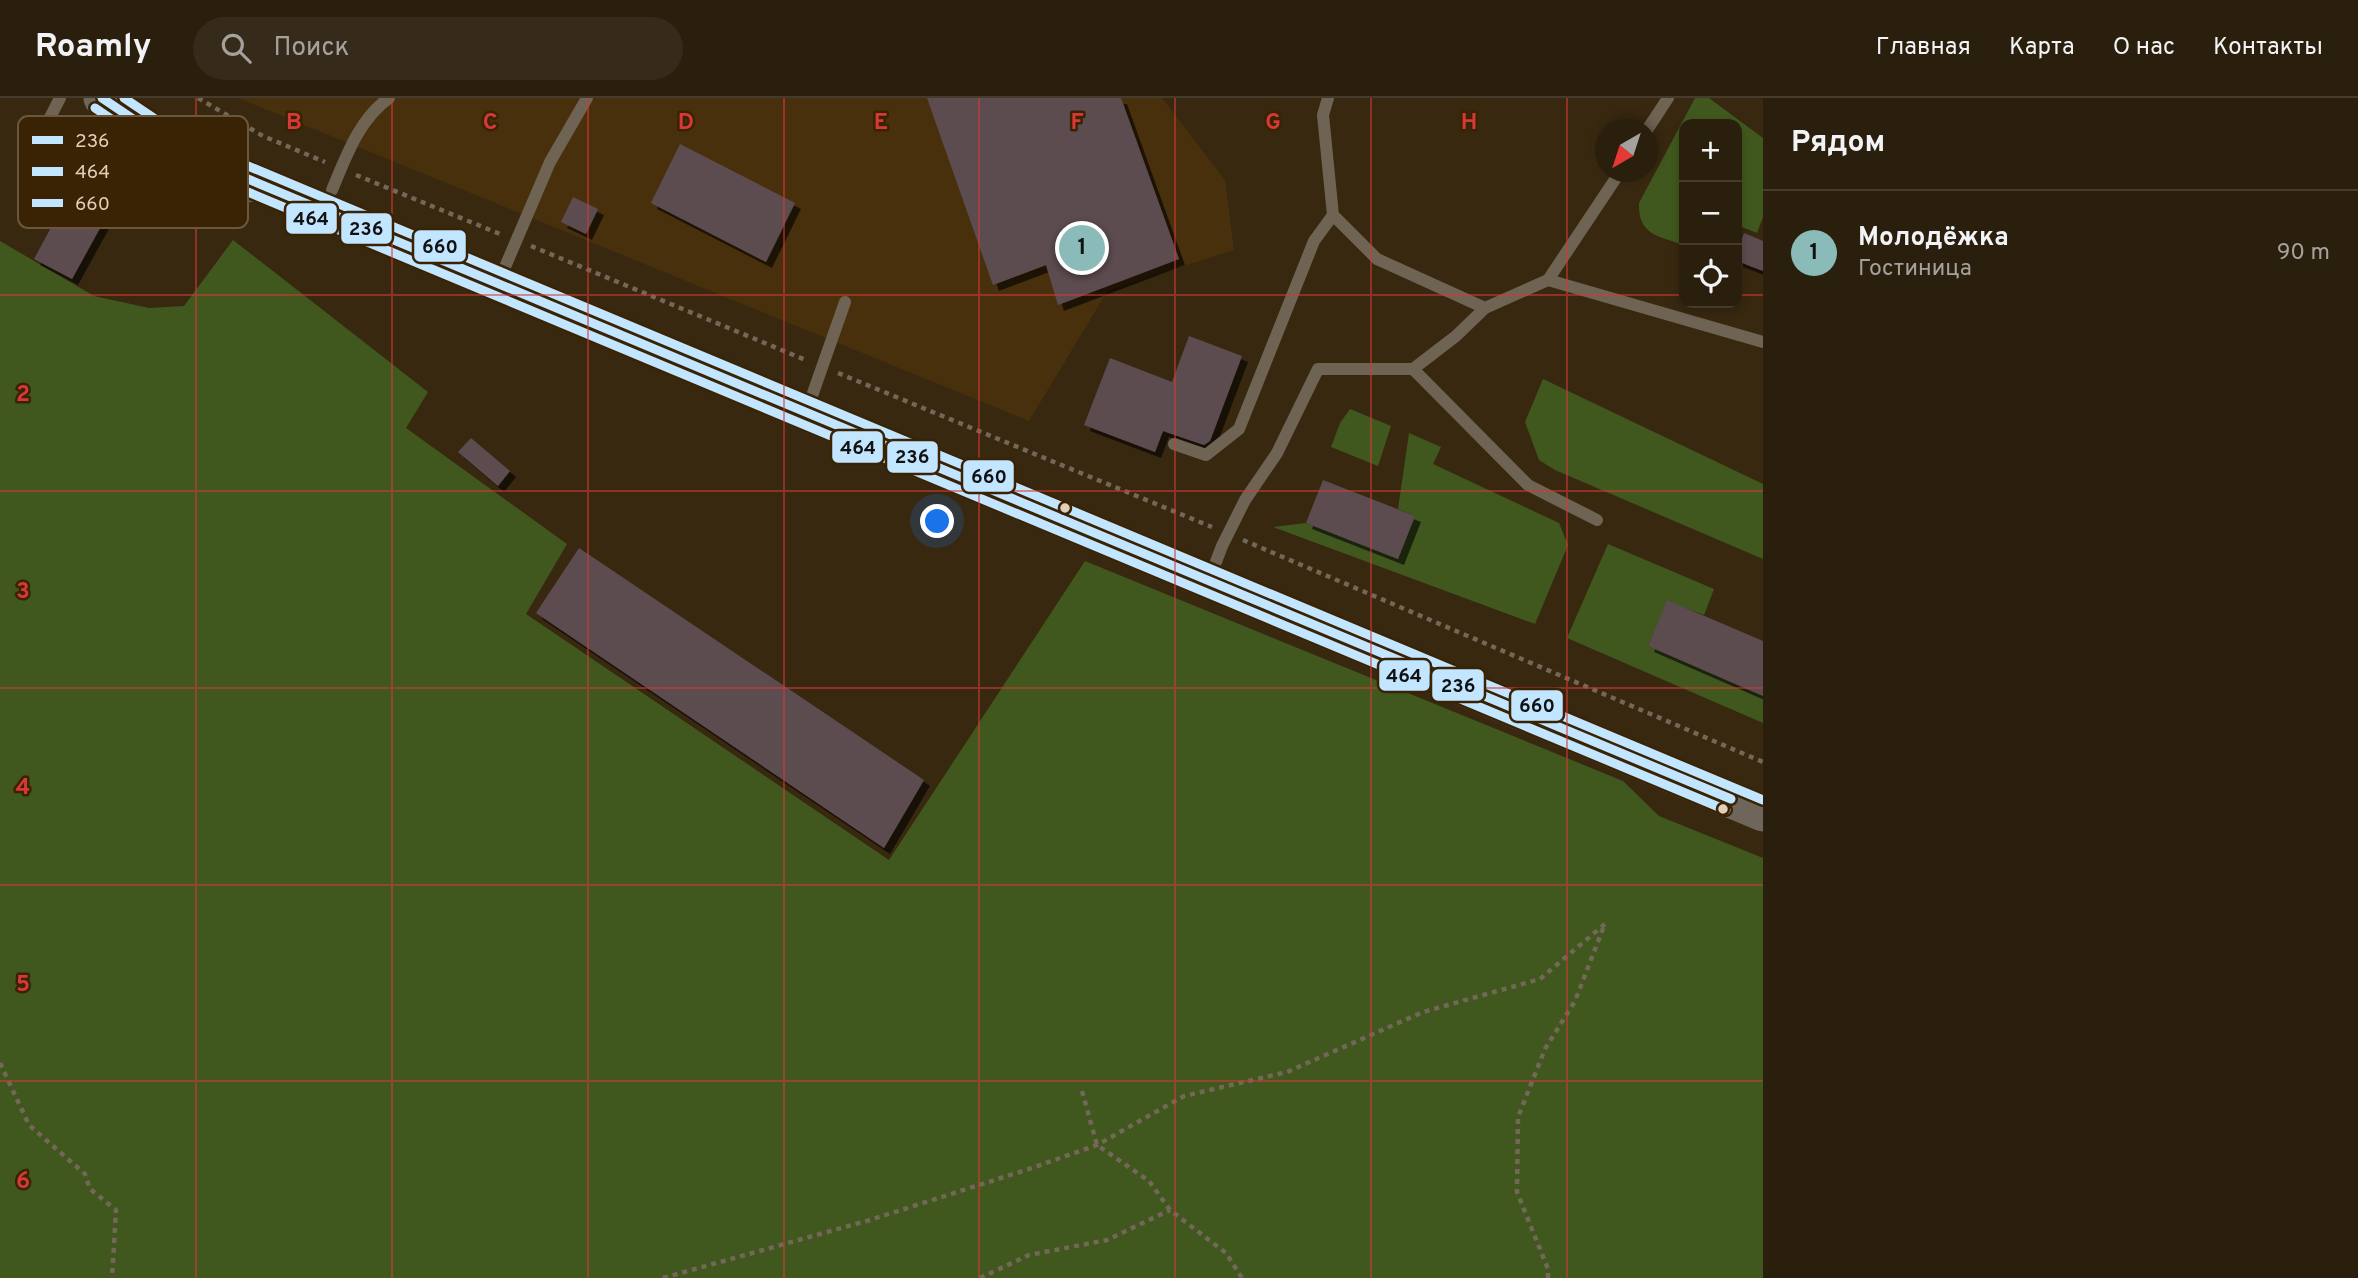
<!DOCTYPE html>
<html lang="ru">
<meta charset="utf-8">
<style>
:root{--surface:#2a1e0c;--page:#362b1a;--text:#f1f3f6;--muted:#a5a29d;--line:#463c2d;--accent:#8bbbb9}
body{margin:0;font-family:Overpass,sans-serif;background:var(--page);color:var(--text)}
.controls{position:absolute;right:21px;top:21px;display:grid;overflow:hidden;border-radius:14px;box-shadow:0 4px 10px #0003}
.controls button{width:63px;height:63px;display:grid;place-items:center;padding:0;border:0;border-bottom:2px solid var(--line);background:var(--surface);color:var(--text);font:35px sans-serif}
.compass{position:absolute;left:1595px;top:21px;width:63px;height:63px;border-radius:50%;background:var(--surface);box-shadow:0 4px 10px #0003;rotate:219deg}
.you{position:absolute;left:938px;top:424px;width:24px;height:24px;margin:-18px;border:5px solid #fff;border-radius:50%;background:#1a73e8;box-shadow:0 0 0 10px #1a73e833}
.badge{display:grid;place-items:center;width:46px;height:46px;border-radius:50%;background:var(--accent);color:#111;font-size:23px;font-weight:700}
.pin{position:absolute;translate:-50% -50%;border:4px solid #fff;box-shadow:0 2px 7px #0006}
.list{margin:0;padding:0;list-style:none}
h2{display:flex;justify-content:space-between;align-items:center;height:91px;margin:0;padding:0 28px;font-size:30px}
h2 small{font-size:23px;font-weight:400;color:var(--muted)}
.list li{display:grid;grid-template-columns:46px 1fr auto;gap:21px;align-items:center;box-sizing:border-box;height:126px;padding:0 28px;border-top:2px solid var(--line)}
.list b{display:block;font-size:26px;white-space:nowrap}
.list p{margin:0;font-size:23px;white-space:nowrap;color:var(--muted)}
.list em{font-size:23px;font-style:normal;color:var(--muted)}
.icon{flex:none;width:38px;height:38px;fill:none;stroke:currentColor;stroke-width:2;stroke-linecap:round;stroke-linejoin:round}
.map{position:relative;flex:none;width:1763px;height:1180px;overflow:hidden}
header{display:flex;align-items:center;gap:42px;box-sizing:border-box;height:98px;padding:0 35px;background:var(--surface);border-bottom:2px solid var(--line)}
header strong{font-size:33px}
nav{display:flex;gap:38px;margin-inline-start:auto;font-size:24px}
.search{width:490px;height:63px;background:var(--page);display:flex;align-items:center;gap:18px;box-sizing:border-box;padding:0 24px;border-radius:38px;color:var(--muted);font-size:26px}
main{display:flex}
aside{flex:1;background:var(--surface)}
.map>svg:first-child{display:block}
</style>
<header>
<strong>Roamly</strong>
<div class="search"><svg class="icon" aria-label="search" viewBox="0 0 24 24"><circle cx="10" cy="10" r="6"/><path d="M15 15l6 6"/></svg>Поиск</div>
<nav><a>Главная</a><a>Карта</a><a>О нас</a><a>Контакты</a></nav>
</header>
<main>
<div class="map">
<svg width="1763" height="1180" viewBox="0 0 1763 1180">
<defs>
<filter id="shadow"><feDropShadow dx="6" dy="6" stdDeviation="0" flood-color="#0009"/></filter>
</defs>
<rect width="100%" height="100%" fill="#382810"/>
<path fill="#49300d" d="M238 0H1162L1225 82 1234 152 1108 192 1029 323Z"/>
<path fill="#40581e" d="M1695 0H1709L1763 40V119L1757 135 1737 127V26H1684V147C1658 138 1638 137 1639 105Z
M233 142 428 294 406 330 567 446 526 516 889 762 1085 463 1623 683 1659 718 1763 760V1180H0V143L94 198 149 210 184 208Z
M1543 281 1763 386V461L1555 372 1539 362 1525 324Z
M1350 311 1391 328 1378 368 1331 349 1340 325Z
M1409 335 1441 349 1433 366 1559 425 1568 447 1535 526 1273 429 1306 425 1398 461 1415 418 1398 411Z
M1608 446 1714 491 1704 517 1667 503 1648 548 1763 598V625L1567 540Z"/>
<path fill="#5c4c50" filter="url(#shadow)" d="M927 0H1121L1179 161 1058 207 1046 167 993 187Z
M680 46 795 105 766 164 651 105Z
M134 64 168 90 137 102 128 97 120 101 119 109 110 112 72 181 34 161 73 89 80 86 89 91 93 90 98 86V79Z
M573 99 598 111 586 136 561 124Z
M1744 135 1763 143V173L1737 163V155Z
M1189 238 1242 258 1210 343 1204 347 1163 333 1155 354 1084 327 1110 260 1172 284Z
M471 340 510 373 498 388 458 354Z
M1323 382 1415 418 1398 461 1306 425Z
M579 450 924 682 884 750 536 515Z
M1667 502 1763 543V598L1648 548Z"/>
<g fill="none" stroke-linecap="round" stroke-linejoin="round">
<path stroke="#736758" stroke-width="4.5" stroke-dasharray="5 5" stroke-linecap="butt" d="M198 0 263 38 325 64
M356 77 500 136
M531 148 808 263
M838 275 1212 429
M1243 442 1763 664
M0 965 29 1027 85 1076 90 1091 116 1112 112 1180
M1082 993 1097 1047 1149 1083 1170 1112 1226 1155 1242 1180
M663 1180 870 1122 1029 1071 1097 1047 1184 998 1287 974 1423 914 1540 881 1606 825
M980 1180 1029 1157 1107 1142 1170 1112
M1548 1180V1171L1517 1094 1518 1019 1545 951 1575 903 1604 828"/>
<path stroke="#6f6353" stroke-width="12" d="M60 0 36 47 90 82
M1328 0 1323 17 1333 117 1377 161 1485 210
M1647 32 1668 0
M332 92C346 59 359 21 389 0
M127 106 147 119 260 96
M1548 182 1763 244
M499 183 550 64 587 0
M1413 271 1456 238 1485 210 1548 182 1620 74
M807 312 845 204
M1174 346 1206 357 1239 331 1314 143 1333 117
M1209 482 1222 448 1245 402 1277 355 1318 271H1413L1528 387 1597 422"/>
<path stroke="#6e665b" stroke-width="37" d="M102 0 164 42 212 66 1763 715"/>
<g stroke="#392304" stroke-width="14">
<path id="bus-1" d="M102 0 164 42 212 66 1731 701"/>
</g>
<g stroke="#392304" stroke-width="14">
<path id="bus-2" d="M95 10 157 52 207 77 1726 712"/>
</g>
<g stroke="#392304" stroke-width="14">
<path id="bus-3" d="M124 0 170 31 217 55 1763 702"/>
</g>
<use href="#bus-1" stroke="#c2e6ff" stroke-width="9"/>
<use href="#bus-2" stroke="#c2e6ff" stroke-width="9"/>
<use href="#bus-3" stroke="#c2e6ff" stroke-width="9"/>
</g>
<path fill="none" stroke="#d73937" stroke-width="2" stroke-opacity="0.55" d="M196 0V1180M392 0V1180M588 0V1180M784 0V1180M979 0V1180M1175 0V1180M1371 0V1180M1567 0V1180M0 197H1684M1737 197H1763M0 393H1763M0 590H1763M0 787H1763M0 983H1763"/>
<g fill="#e1cfba" stroke="#392304" stroke-width="2.5">
<circle cx="1065" cy="410" r="6"/>
<circle cx="1723" cy="711" r="6"/>
</g>
<rect x="18" y="18" width="230" height="112" rx="10" fill="#392304" stroke="#6b573b" stroke-width="2"/>
<rect x="32" y="38" width="31" height="8" fill="#c2e6ff"/>
<rect x="32" y="69" width="31" height="9" fill="#c2e6ff"/>
<rect x="32" y="101" width="31" height="8" fill="#c2e6ff"/>
<g font-size="19" fill="#e1cfba">
<text x="75" y="49">236</text>
<text x="75" y="80">464</text>
<text x="75" y="112">660</text>
</g>
<g font-size="23" text-anchor="middle" font-weight="bold" fill="#d73937" stroke="#392304" stroke-width="5" stroke-linejoin="round" paint-order="stroke">
<text x="294" y="31">B</text>
<text x="490" y="31">C</text>
<text x="686" y="31">D</text>
<text x="881" y="31">E</text>
<text x="1077" y="31">F</text>
<text x="1273" y="31">G</text>
<text x="1469" y="31">H</text>
<text x="23" y="303">2</text>
<text x="23" y="500">3</text>
<text x="23" y="696">4</text>
<text x="23" y="893">5</text>
<text x="23" y="1090">6</text>
</g>
<g stroke="#392304" stroke-width="2.5">
<rect x="285" y="104" width="53" height="33" rx="7" fill="#c2e6ff"/>
<rect x="340" y="114" width="53" height="33" rx="7" fill="#c2e6ff"/>
<rect x="413" y="131" width="54" height="34" rx="7" fill="#c2e6ff"/>
<rect x="831" y="332" width="53" height="34" rx="7" fill="#c2e6ff"/>
<rect x="886" y="342" width="53" height="34" rx="7" fill="#c2e6ff"/>
<rect x="962" y="361" width="53" height="34" rx="7" fill="#c2e6ff"/>
<rect x="1378" y="561" width="53" height="33" rx="7" fill="#c2e6ff"/>
<rect x="1431" y="570" width="54" height="34" rx="7" fill="#c2e6ff"/>
<rect x="1510" y="591" width="54" height="33" rx="7" fill="#c2e6ff"/>
</g>
<g font-size="19" text-anchor="middle" font-weight="bold" fill="#111">
<text x="311" y="127">464</text>
<text x="366" y="137">236</text>
<text x="440" y="155">660</text>
<text x="858" y="356">464</text>
<text x="912" y="365">236</text>
<text x="989" y="385">660</text>
<text x="1404" y="584">464</text>
<text x="1458" y="594">236</text>
<text x="1537" y="614">660</text>
</g>
</svg>
<div class="controls">
<button>+</button>
<button>−</button>
<button><svg class="icon" aria-label="locate" viewBox="0 0 24 24"><circle cx="12" cy="12" r="6"/><path d="M12 2v4M12 18v4M2 12h4M18 12h4"/></svg></button>
</div>
<svg class="compass" viewBox="-18 -18 36 36"><path d="M0-13l5 13h-10z" fill="#e53935"/><path d="M0 13l5-13h-10z" fill="#a5a29d"/></svg>
<div class="you"></div>
<div class="pin badge" style="left:1082px;top:150px">1</div>
</div>
<aside>
<h2>Рядом<small></small></h2>
<ul class="list">
<li><span class="badge">1</span><div><b>Молодёжка</b><p>Гостиница</p></div><em>90 m</em></li>
</ul>
</aside>
</main>
